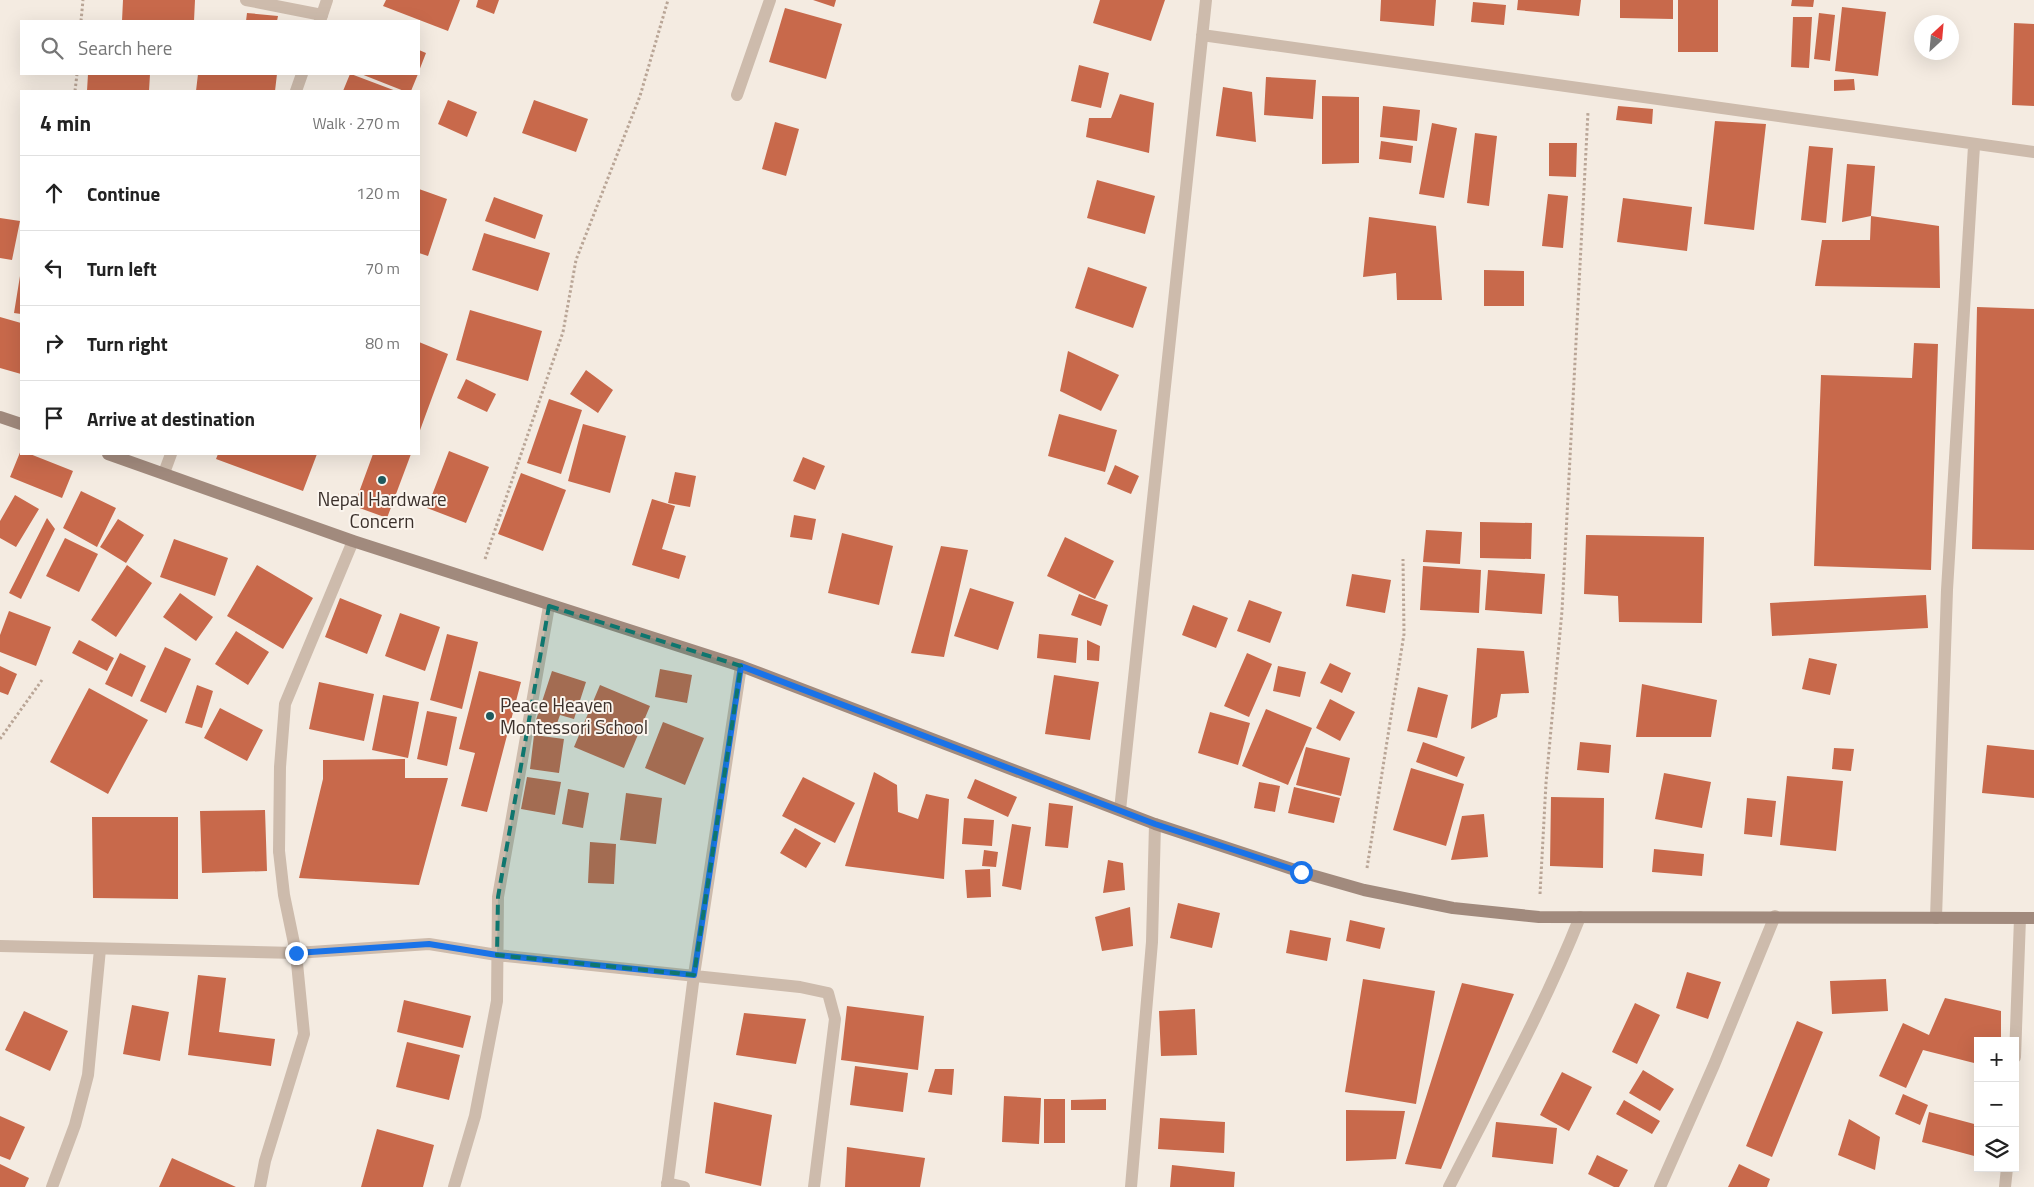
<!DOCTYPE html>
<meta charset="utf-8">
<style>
:root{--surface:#fff;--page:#f2f2f2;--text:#222;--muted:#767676;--line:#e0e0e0}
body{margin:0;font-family:"Titillium Web",sans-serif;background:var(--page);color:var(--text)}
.controls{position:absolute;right:15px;bottom:15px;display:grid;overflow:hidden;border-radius:0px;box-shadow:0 5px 20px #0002}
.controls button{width:45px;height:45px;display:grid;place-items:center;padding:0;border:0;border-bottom:1px solid var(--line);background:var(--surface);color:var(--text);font:25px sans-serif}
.compass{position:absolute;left:1914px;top:15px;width:45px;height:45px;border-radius:50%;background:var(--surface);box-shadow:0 5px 20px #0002;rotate:26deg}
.stop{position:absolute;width:15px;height:15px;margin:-11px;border:4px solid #1a73e8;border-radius:50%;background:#fff}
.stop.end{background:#1a73e8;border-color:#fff;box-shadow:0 1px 5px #0008}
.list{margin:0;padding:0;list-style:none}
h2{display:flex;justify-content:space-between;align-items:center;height:65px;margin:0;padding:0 20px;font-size:21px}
h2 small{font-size:16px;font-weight:400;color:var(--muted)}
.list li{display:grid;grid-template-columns:32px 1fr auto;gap:15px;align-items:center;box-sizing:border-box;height:75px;padding:0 20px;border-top:1px solid var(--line)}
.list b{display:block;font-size:19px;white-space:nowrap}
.list em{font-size:16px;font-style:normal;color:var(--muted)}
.icon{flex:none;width:28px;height:28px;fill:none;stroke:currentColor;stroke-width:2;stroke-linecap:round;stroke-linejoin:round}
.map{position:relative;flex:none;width:2034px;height:1187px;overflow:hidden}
.search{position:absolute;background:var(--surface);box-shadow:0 5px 20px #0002;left:20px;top:20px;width:400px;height:55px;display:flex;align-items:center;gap:12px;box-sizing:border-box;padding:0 18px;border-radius:0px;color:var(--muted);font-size:19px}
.panel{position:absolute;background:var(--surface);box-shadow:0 5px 20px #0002;left:20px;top:90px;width:400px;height:365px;border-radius:0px}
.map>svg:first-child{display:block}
</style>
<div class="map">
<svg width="2034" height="1187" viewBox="0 0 2034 1187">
<rect width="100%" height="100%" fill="#f4ebe1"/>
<path fill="#c8694b" d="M123 0H195L194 21H122Z
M386 0H460L448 31 383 6Z
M478 0H499L494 14 476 7Z
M813 0H836L834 7Z
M1100 0H1165L1151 41 1093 23Z
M1381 0H1436L1434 26 1380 21Z
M1518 0H1581L1579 16 1517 10Z
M1620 0H1673V19L1620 18Z
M1678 0H1718V52H1678Z
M1792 0H1814L1813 7 1791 6Z
M1473 2 1506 5 1504 25 1471 22Z
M1842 7 1886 12 1878 76 1835 71Z
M785 8 842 24 826 79 769 62Z
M247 13 278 16 277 21H246Z
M1819 13 1835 15 1830 61 1814 59Z
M1793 17H1812L1809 68 1791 67Z
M2014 23 2034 24V106L2012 105Z
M419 50 426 53 419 71Z
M1079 65 1109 73 1101 108 1071 101Z
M88 74H150L149 91H87Z
M198 74H277L275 91H196Z
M350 74H351L396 91H343Z
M361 74H418L411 91H404Z
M1266 77 1316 80 1313 119 1264 115Z
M1854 79 1855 90 1834 91V80Z
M1223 87 1252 92 1256 142 1216 136Z
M1120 94 1154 103 1149 153 1086 137 1089 118H1111Z
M1322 96 1359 97V163L1322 164Z
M448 100 477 112 467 137 438 124Z
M534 100 588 119 576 152 522 133Z
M1383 106 1420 110 1417 141 1380 137Z
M1618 106 1653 109 1652 124 1616 120Z
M1715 121 1766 124 1754 230 1704 224Z
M775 122 799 129 786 176 762 169Z
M1432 123 1457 128 1444 198 1419 194Z
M1475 133 1497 136 1489 206 1467 203Z
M1381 141 1413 146 1411 163 1379 159Z
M1549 143H1577L1576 177 1549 176Z
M1809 146 1833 148 1826 223 1801 220Z
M1847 164 1875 166 1871 216 1842 222Z
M1097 180 1155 196 1145 234 1087 218Z
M419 189 447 199 428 256 419 253Z
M1548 194 1568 196 1563 248 1542 246Z
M494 197 543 215 535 239 485 221Z
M1623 198 1692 207 1687 251 1617 242Z
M1871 216 1939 226 1940 288 1815 286 1822 240H1870Z
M1369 217 1436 226 1442 300H1397L1396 273 1363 277Z
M0 218 20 221 12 260 0 258Z
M484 233 550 253 538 291 472 270Z
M1088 267 1147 287 1133 328 1075 308Z
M1484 270 1524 271V306H1484Z
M20 276H21V314L14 313Z
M1977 307 2034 309V550L1972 549Z
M470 310 542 331 528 381 456 360Z
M0 317 21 323V374L0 368Z
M419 342 448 354 419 433Z
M1914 343 1938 344 1931 570 1814 566 1821 375 1912 378Z
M1068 351 1119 375 1101 411 1060 391Z
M586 370 613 390 598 413 570 394Z
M466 379 496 394 487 412 457 398Z
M549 399 582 410 561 474 527 463Z
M1059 414 1117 430 1105 472 1048 456Z
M583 424 626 436 610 493 568 481Z
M21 450V454H30L73 471 62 498 10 477Z
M449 451 489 467 466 523 427 508Z
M218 454H317L303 491 216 459Z
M373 454H411L387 518 354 506Z
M803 457 825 466 815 490 793 481Z
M1115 465 1139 476 1131 494 1107 484Z
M675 472 696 476 690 507 668 503Z
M521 473 566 490 543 551 498 534Z
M81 491 116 508 97 547 63 528Z
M15 495 39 509 16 547 0 538V521Z
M652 499 675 506 662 549 686 556 679 579 632 565Z
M794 515 816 519 812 540 790 537Z
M47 518 55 529 21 599 9 593Z
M118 519 144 535 126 563 100 547Z
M1480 522 1532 523 1531 559 1480 558Z
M1426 530 1462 532 1460 564 1423 562Z
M842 533 893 546 879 605 828 593Z
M1586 535 1704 537 1702 623 1619 622 1618 596 1584 594Z
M1065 537 1114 561 1095 599 1047 576Z
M65 538 98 554 79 592 46 576Z
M174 539 228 558 215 596 160 577Z
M941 546 968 550 944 657 911 653Z
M127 565 152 583 116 637 91 620Z
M257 565 313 598 283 649 227 616Z
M1423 566 1481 570 1479 613 1420 610Z
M1488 570 1545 574 1542 614 1485 610Z
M1352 574 1391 580 1385 613 1346 606Z
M970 588 1014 602 998 650 954 636Z
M180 593 213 617 196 641 163 617Z
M1079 594 1108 605 1101 626 1071 615Z
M1926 595 1928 628 1772 636 1770 603Z
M340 598 382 615 367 654 325 637Z
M1249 600 1282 612 1270 643 1237 631Z
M1193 605 1228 618 1216 648 1182 635Z
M9 611 51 627 36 666 0 652V635Z
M400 613 440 627 425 671 385 656Z
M236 631 269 652 248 685 215 664Z
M447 634 478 642 462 709 430 700Z
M1039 634 1078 638 1076 663 1037 658Z
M79 640 114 658 107 671 72 653Z
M1087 640 1100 646 1099 661 1087 660Z
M165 647 191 659 166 713 140 701Z
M1477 648 1524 651 1529 693 1501 694 1497 717 1471 729Z
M120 653 146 666 132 697 105 684Z
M1247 653 1272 664 1249 717 1224 706Z
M1809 658 1837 664 1830 695 1802 689Z
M1330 663 1351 673 1342 693 1320 683Z
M0 666 17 674 8 695 0 692Z
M1278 666 1306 672 1300 697 1273 691Z
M660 669 692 675 687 703 655 697Z
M479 671 521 682 487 812 461 806 475 753 459 749Z
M552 671 586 682 574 719 560 715 556 726 536 720Z
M1054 675 1099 682 1090 740 1045 734Z
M319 682 374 694 364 741 309 729Z
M1642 684 1717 700 1711 737H1636Z
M197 685 213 691 202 728 185 723Z
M600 685 650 706 624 768 574 747Z
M1418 687 1448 695 1437 738 1407 731Z
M89 688 148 720 108 794 50 762Z
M383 695 419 702 408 758 372 750Z
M1330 699 1355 712 1340 741 1316 728Z
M220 708 263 730 247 761 204 738Z
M1266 709 1312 728 1288 785 1242 766Z
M427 711 457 717 447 766 417 759Z
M1210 712 1250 723 1238 765 1198 753Z
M663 722 704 738 685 785 645 768Z
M534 735 564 739 559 773 530 769Z
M1423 742 1465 757 1457 777 1416 762Z
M1580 742 1611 745 1609 773 1577 770Z
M1987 745 2034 750V798L1982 793Z
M1306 747 1350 758 1341 796 1296 785Z
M1834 748 1854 749 1851 771 1832 769Z
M405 759V778H448L419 885 299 878 323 779V760Z
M1411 768 1464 784 1446 846 1393 830Z
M874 772 897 785 898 812 918 819 926 794 949 799 944 879 845 866Z
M1664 773 1711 782 1702 828 1655 819Z
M1787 776 1843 781 1836 851 1780 845Z
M527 777 561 782 555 815 521 809Z
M803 777 855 803 835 843 782 816Z
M975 779 1017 797 1008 817 967 798Z
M1259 782 1280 786 1275 812 1254 808Z
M1294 787 1340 798 1334 823 1288 813Z
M568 789 589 793 583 828 562 824Z
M626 793 662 798 656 844 620 840Z
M1551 797 1604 798 1603 868 1550 866Z
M1747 798 1776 801 1772 837 1744 834Z
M1049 803 1073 806 1068 848 1045 846Z
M265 810 267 871 202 873 200 811Z
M1484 814 1488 857 1451 860 1462 816Z
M92 817H178V899L93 898Z
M964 818 994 820 992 846 962 844Z
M1012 824 1031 827 1021 890 1002 886Z
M795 828 821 843 806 868 780 853Z
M590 842 616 844 614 884 588 883Z
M1654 849 1704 854 1702 876 1652 872Z
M984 850 998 852 996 867 982 866Z
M1108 860 1123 863 1125 890 1103 893Z
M990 869 991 897 967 898 965 870Z
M1178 903 1220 913 1212 948 1170 938Z
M1130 907 1133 946 1102 951 1095 917Z
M1350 920 1385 928 1380 949 1346 941Z
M1290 930 1331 938 1327 961 1286 953Z
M1687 972 1721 982 1708 1019 1676 1008Z
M198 975 226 978 219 1032 275 1039 271 1066 188 1055Z
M1363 979 1435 991 1416 1104 1345 1092Z
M1886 979 1888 1011 1832 1014 1830 981Z
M1462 983 1514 994 1441 1169 1405 1164Z
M1945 998 2001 1011V1041H1978V1064L1923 1050 1906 1088 1879 1076 1903 1023 1929 1035Z
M404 1000 471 1016 463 1048 397 1032Z
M1635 1003 1660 1015 1637 1064 1612 1052Z
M132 1005 169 1012 160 1061 123 1054Z
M847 1006 924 1016 918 1070 841 1060Z
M1195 1009 1197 1055 1161 1056 1159 1011Z
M24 1011 68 1031 50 1071 5 1050Z
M744 1013 806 1019 796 1064 736 1055Z
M1797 1021 1823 1032 1772 1157 1746 1146Z
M407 1042 460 1055 449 1100 396 1087Z
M855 1066 908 1073 903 1112 850 1105Z
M935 1069H954L952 1095 928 1092Z
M1643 1070 1674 1089 1660 1111 1629 1093Z
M1562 1072 1592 1087 1569 1131 1540 1115Z
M1903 1094 1928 1105 1920 1125 1895 1114Z
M1004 1096 1041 1098 1039 1144 1002 1142Z
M1044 1099H1065V1143H1044Z
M1106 1099V1110H1071V1100Z
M1624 1100 1660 1121 1652 1134 1616 1114Z
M714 1102 772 1115 761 1186 705 1173Z
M1346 1110 1405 1111 1396 1159 1346 1161Z
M1929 1112 1978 1125V1157L1922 1142Z
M0 1116 25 1127 10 1160 0 1156Z
M1160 1118 1225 1122 1224 1153 1158 1149Z
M1849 1119 1880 1137 1875 1170 1838 1155Z
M1496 1122 1557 1128 1553 1164 1492 1157Z
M377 1129 434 1145 423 1187H361Z
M847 1147 925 1158 920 1187H845Z
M1597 1155 1628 1170 1619 1187H1614L1588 1174Z
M172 1158 236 1187H159Z
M0 1164 29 1178 25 1187H0Z
M1739 1164 1770 1179 1767 1187H1728Z
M1172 1165 1235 1172 1234 1187H1170Z"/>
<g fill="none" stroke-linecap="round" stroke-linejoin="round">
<path stroke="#b9a596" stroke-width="3" stroke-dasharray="2.5 2.5" stroke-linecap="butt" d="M81 21 83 0
M75 91 77 74
M485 559 563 332 576 260 640 96 668 0
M0 739 42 680
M1367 868 1404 634 1403 559
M1540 894 1546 783 1562 611 1588 112"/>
<path stroke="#cdbbac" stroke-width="12" d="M279 851 280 767 285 704 353 541"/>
<path stroke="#cdbbac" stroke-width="12" d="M246 0 322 15
M1202 35 2034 152
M737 95 770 0
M1120 810 1206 0
M1936 918 1947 590 1974 146
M0 946 296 953 429 944 497 955 800 987 828 993 835 1019 814 1187
M2015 1057 2020 918
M667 1183 684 1187
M52 1187 75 1125 88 1075 100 949
M260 1187 265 1161 304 1034 296 953 284 895 279 851
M454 1187 475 1116 497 1001 498 897 549 606
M667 1187 694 975 741 666
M1131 1187 1152 942 1155 824
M1449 1187C1494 1098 1543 1010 1580 917
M1660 1187 1714 1065 1775 916
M2005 1187 2007 1168"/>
<path stroke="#cdbbac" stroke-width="12" d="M320 21 327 0
M296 91 302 74
M164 473 171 454"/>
<path stroke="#a18a7d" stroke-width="12" d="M0 417 21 424
M108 454 353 541 741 666 1155 824 1301 872 1364 890 1453 908 1539 917 2034 918"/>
</g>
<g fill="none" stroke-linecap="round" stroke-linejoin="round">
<path stroke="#1a73e8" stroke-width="6" d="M296 953 429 944 497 955 694 975 741 666 1155 824 1301 872"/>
</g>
<path fill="#0f766e" fill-opacity="0.2" stroke="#0f766e" stroke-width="4" stroke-dasharray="10 6" stroke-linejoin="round" d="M549 606 741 666 694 975 497 955 498 897Z"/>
<g fill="#1f5a5e" stroke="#fbf5ee" stroke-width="2">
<circle cx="382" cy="480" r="5"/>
<circle cx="490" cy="716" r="5"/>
</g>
<g text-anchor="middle" stroke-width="4" stroke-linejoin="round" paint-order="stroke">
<g font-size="19" fill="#3b302b" stroke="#fbf5ee">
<text x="382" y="506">Nepal Hardware<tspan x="382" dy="22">Concern</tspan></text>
<text x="500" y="712" text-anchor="start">Peace Heaven<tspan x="500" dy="22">Montessori School</tspan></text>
</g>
</g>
</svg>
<div class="controls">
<button>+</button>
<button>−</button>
<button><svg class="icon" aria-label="layers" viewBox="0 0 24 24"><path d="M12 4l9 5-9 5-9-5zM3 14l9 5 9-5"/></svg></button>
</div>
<svg class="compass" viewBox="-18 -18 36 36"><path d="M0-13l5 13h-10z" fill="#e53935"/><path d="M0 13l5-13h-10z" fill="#767676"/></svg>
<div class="stop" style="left:1301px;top:872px"></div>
<div class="stop end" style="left:296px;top:953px"></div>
<div class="search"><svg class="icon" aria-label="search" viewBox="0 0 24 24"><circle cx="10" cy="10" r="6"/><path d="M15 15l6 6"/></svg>Search here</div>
<section class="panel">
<h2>4 min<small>Walk · 270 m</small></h2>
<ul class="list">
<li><svg class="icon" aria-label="ahead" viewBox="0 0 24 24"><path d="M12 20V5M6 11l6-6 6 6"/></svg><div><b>Continue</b></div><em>120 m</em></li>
<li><svg class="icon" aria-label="left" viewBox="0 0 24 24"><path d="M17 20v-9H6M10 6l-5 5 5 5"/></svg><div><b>Turn left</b></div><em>70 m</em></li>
<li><svg class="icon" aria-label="right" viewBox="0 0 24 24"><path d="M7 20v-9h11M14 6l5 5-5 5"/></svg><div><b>Turn right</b></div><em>80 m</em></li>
<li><svg class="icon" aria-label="arrive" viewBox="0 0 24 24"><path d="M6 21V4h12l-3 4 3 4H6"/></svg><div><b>Arrive at destination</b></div></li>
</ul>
</section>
</div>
